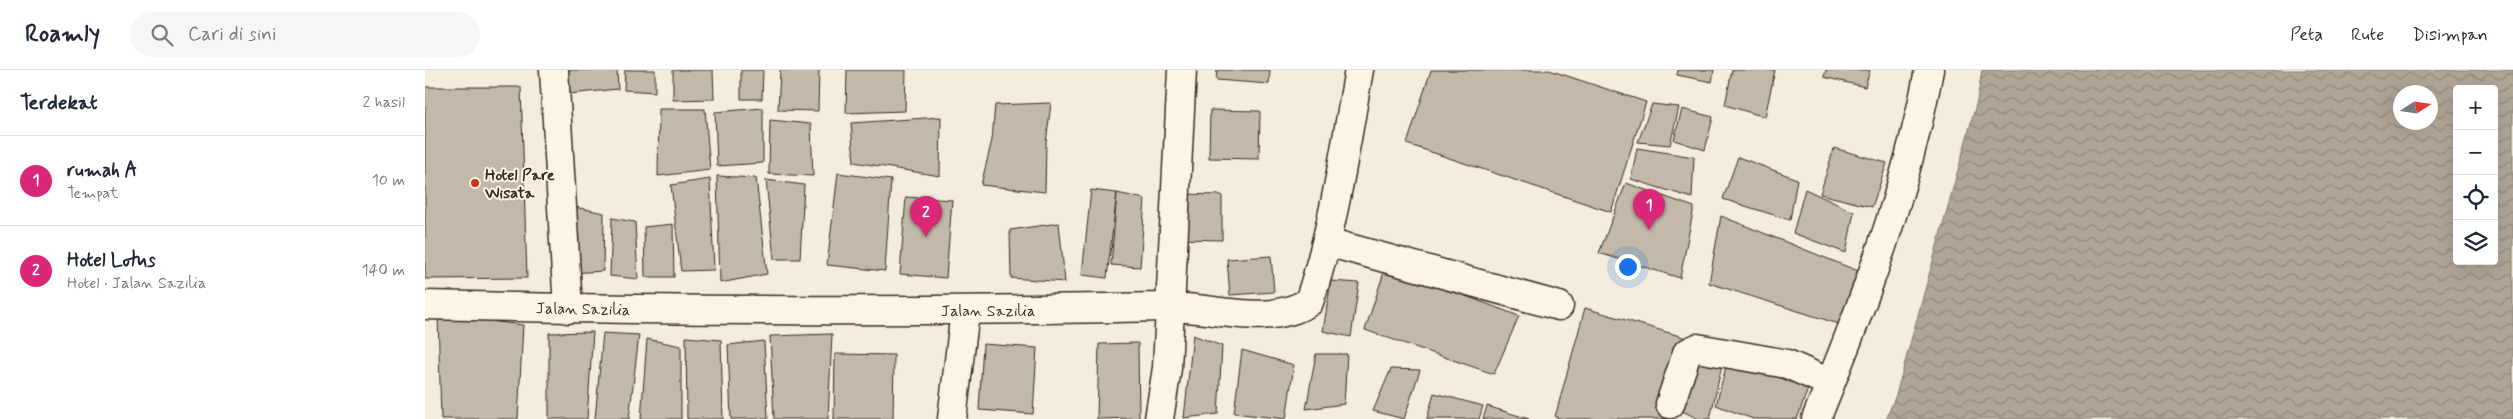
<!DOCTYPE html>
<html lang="id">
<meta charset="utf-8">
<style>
:root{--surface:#fff;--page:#f6f6f7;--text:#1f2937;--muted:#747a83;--line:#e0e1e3;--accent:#db2777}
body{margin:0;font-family:Mynerve,sans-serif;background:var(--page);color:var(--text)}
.controls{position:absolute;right:15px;top:15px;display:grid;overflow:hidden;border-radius:5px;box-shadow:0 5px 20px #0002}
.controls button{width:45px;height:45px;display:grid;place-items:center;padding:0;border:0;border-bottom:1px solid var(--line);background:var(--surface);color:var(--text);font:25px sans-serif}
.compass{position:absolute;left:1968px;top:15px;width:45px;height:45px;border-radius:50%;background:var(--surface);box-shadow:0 5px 20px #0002;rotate:78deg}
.you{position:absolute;left:1202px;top:196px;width:18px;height:18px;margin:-12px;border:4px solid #fff;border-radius:50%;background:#1a73e8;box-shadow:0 0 0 8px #1a73e833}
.badge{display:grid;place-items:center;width:32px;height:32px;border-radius:50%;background:var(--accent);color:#fff;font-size:16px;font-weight:700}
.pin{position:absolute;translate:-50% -41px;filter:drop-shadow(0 1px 2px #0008)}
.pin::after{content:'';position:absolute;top:26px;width:18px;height:15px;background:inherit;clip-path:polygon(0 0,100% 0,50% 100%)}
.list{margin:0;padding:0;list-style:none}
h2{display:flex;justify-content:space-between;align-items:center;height:65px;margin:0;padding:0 20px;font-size:21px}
h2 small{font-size:16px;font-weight:400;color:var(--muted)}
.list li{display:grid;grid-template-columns:32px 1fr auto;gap:15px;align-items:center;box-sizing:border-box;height:90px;padding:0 20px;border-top:1px solid var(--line)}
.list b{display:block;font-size:19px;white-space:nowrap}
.list p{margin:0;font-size:16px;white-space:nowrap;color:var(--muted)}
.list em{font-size:16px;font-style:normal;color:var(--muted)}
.icon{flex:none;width:28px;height:28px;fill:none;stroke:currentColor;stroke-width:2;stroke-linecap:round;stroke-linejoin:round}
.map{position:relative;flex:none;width:2088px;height:349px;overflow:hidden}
header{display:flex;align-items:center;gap:30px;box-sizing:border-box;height:70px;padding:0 25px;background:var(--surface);border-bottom:1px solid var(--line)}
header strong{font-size:24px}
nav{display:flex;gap:28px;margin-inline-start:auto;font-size:18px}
.search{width:350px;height:45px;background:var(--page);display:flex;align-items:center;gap:12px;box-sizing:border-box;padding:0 18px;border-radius:28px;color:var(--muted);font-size:19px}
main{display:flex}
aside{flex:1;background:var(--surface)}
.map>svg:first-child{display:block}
</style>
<header>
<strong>Roamly</strong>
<div class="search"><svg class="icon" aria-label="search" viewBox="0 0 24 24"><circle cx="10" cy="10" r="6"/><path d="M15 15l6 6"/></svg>Cari di sini</div>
<nav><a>Peta</a><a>Rute</a><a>Disimpan</a></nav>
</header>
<main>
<aside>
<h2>Terdekat<small>2 hasil</small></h2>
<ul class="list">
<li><span class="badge">1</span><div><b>rumah A</b><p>Tempat</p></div><em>10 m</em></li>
<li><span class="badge">2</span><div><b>Hotel Lotus</b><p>Hotel · Jalan Sazilia</p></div><em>140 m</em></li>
</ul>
</aside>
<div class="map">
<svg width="2088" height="349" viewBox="0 0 2088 349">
<defs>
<pattern id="water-waves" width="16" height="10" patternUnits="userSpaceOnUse" patternTransform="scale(1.25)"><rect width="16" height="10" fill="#b0a596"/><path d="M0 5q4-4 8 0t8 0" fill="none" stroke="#90877a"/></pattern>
</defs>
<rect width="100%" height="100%" fill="#f4eddd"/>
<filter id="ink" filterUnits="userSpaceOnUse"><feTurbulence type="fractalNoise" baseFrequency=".02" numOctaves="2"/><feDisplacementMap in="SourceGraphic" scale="10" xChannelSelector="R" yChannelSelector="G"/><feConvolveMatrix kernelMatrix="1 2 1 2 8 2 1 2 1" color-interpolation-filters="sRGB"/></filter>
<g filter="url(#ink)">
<path fill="url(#water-waves)" stroke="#817466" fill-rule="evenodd" d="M1557 0H2088V349H1461L1471 325 1552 31ZM2032 19H2069V191H2032ZM1976 22H2006V52H1976Z"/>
<path fill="#c3b9aa" stroke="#3b2a1e" d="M142 0H192L193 19 144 24Z
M200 0H230V22L199 20Z
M248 0H288L289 29 248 30Z
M316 0H338L337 29H316Z
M355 0H394L393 41 353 40Z
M422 0H481L480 41 421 43Z
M792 0H845L844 14 791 10Z
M1006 0H1124L1221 32 1186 142 982 74Z
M1253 0H1289L1287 12 1252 5Z
M1307 0H1350L1340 47 1300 35Z
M1401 0H1445L1440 17 1399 7Z
M0 17H96L102 208 0 209Z
M626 33 621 73 620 122 556 115 567 70 570 35Z
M1227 34 1254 37 1245 75 1213 72Z
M338 38V93L292 96 290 42Z
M234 39H280L285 100 233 106Z
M1257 39 1288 47 1280 80 1249 70Z
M785 40 835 41 834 89 784 88Z
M516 47 515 106 429 92 426 53Z
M345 50 386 54 388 106 344 104Z
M1212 78 1269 87 1267 128 1206 109Z
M1409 78 1462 93 1447 137 1395 124Z
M1313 87 1372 109 1365 150 1298 129Z
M413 103 466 110 460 201 402 195Z
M292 106 331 108 342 204 295 213Z
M285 109 289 200 256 201 246 115Z
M341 110 379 115 375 189H349Z
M1201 113 1269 137 1255 208 1174 183Z
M1380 119 1429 142 1421 183 1368 163Z
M666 120 692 123 682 208 657 205Z
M692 123 720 129 715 197 686 195Z
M755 124 797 125V170L755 169Z
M481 127 527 130 521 208 475 204Z
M145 136 179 143 178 201 146 203Z
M1296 146 1433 201 1414 254 1284 213Z
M187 148 210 152 213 209 185 206Z
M634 153 640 212 586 208 585 160Z
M248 154 249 207H220L219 157Z
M846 186 849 222 805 225 802 189Z
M961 196 1094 246 1069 304 940 260Z
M906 211 934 213 926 267 898 261Z
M1160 238 1265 269 1248 349H1137L1130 347Z
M13 245 98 255 93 349H16Z
M168 262 162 349H124V263Z
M178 263 214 265 204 349H170Z
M407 264 403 349H349L345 266Z
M768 265 797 276 793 344 759 348Z
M261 267 296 270 298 349H262Z
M222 269 256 276V349H216Z
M339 271 343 349H306L303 275Z
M713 273 714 348 672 349 674 274Z
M558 274 612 278 608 344 554 340Z
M817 280 869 295 861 349 809 343Z
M410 284 469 285 468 349H409Z
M891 284H922L919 334 881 339Z
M1268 287 1297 295 1285 349H1274L1253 339Z
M1302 293 1384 316 1372 349H1328L1291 335Z
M966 299 995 300 979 349 948 341Z
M1009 323 1058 336 1054 349H1002Z
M1062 336 1104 349H1058Z"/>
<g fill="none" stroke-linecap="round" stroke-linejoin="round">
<g stroke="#3b2a1e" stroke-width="31">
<path id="minor" d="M129 0 143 239
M902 172 1134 236
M0 235C247 241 494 242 740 237 787 236 842 258 884 232 909 157 920 78 934 0
M1245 334 1262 283 1272 278 1362 294 1405 313
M527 349 540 241
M734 349 742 298 757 0
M1391 349C1437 237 1482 120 1504 0"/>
</g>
<use href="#minor" stroke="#fcf5e5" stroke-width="28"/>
</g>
</g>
<circle fill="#c8321e" stroke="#fcf5e5" stroke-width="2" cx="50" cy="113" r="5"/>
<g text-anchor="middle" stroke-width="4" stroke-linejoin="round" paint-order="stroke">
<g font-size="16" font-weight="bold" fill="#3b2a1e" stroke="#fcf5e5" text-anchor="start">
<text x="60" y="110">Hotel Pare<tspan x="60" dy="18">Wisata</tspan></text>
</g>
<g font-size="16" fill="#3b2a1e" stroke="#fcf5e5">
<text transform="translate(158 238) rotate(1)" y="6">Jalan Sazilia</text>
<text x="563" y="246">Jalan Sazilia</text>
</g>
</g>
</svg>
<div class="controls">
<button>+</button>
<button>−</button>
<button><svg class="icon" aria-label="locate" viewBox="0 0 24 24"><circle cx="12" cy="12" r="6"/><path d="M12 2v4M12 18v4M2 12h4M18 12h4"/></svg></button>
<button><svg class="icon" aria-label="layers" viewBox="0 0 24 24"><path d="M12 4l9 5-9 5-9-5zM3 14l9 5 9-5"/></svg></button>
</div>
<svg class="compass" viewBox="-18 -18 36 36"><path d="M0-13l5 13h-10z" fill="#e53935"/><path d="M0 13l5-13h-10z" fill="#747a83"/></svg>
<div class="you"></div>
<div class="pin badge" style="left:1224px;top:160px">1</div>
<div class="pin badge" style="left:501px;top:167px">2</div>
</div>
</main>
